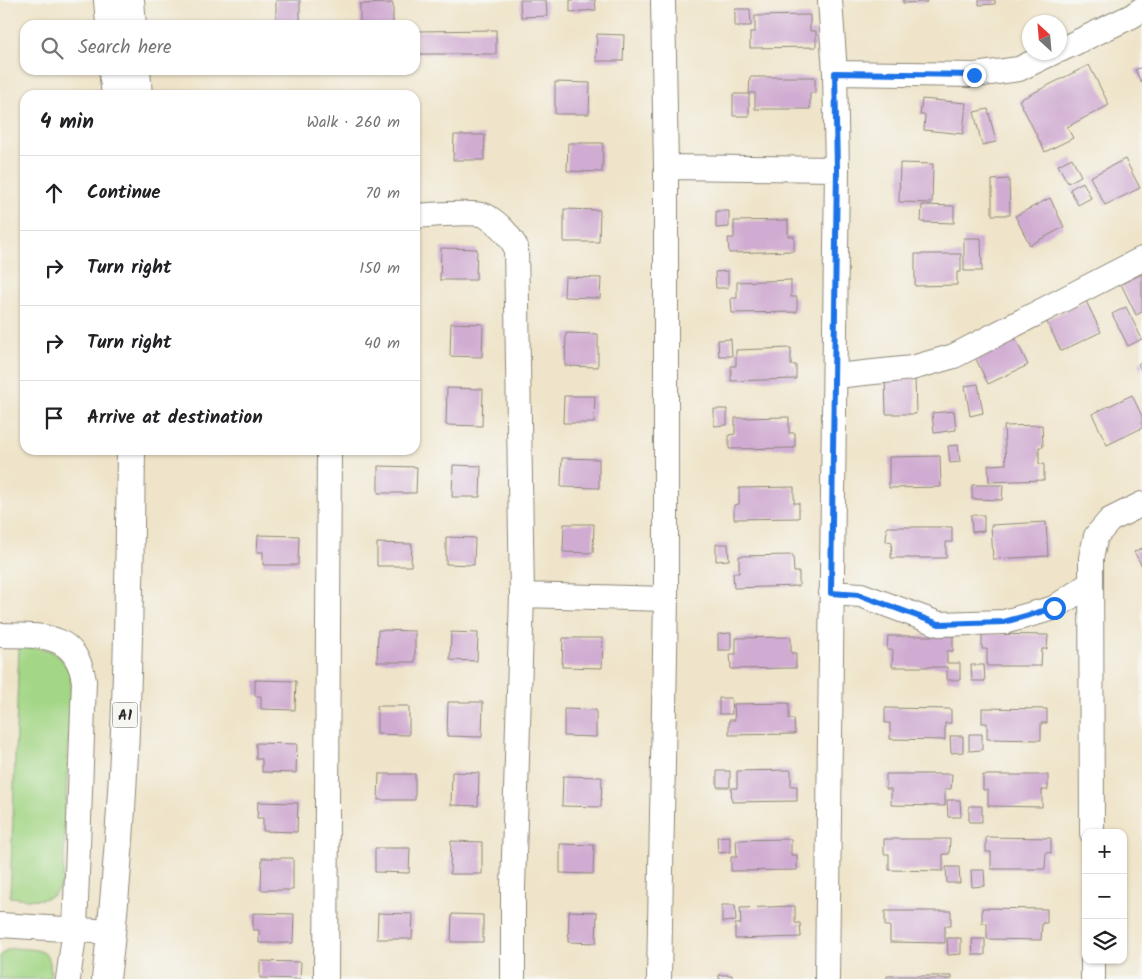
<!DOCTYPE html>
<meta charset="utf-8">
<style>
:root{--surface:#fff;--page:#f6f6f6;--text:#202124;--muted:#757577;--line:#e0e0e0}
body{margin:0;font-family:Kalam,sans-serif;background:var(--page);color:var(--text)}
.controls{position:absolute;right:15px;bottom:15px;display:grid;overflow:hidden;border-radius:10px;box-shadow:0 1px 4px #0004}
.controls button{width:45px;height:45px;display:grid;place-items:center;padding:0;border:0;border-bottom:1px solid var(--line);background:var(--surface);color:var(--text);font:25px sans-serif}
.compass{position:absolute;left:1022px;top:15px;width:45px;height:45px;border-radius:50%;background:var(--surface);box-shadow:0 1px 4px #0004;rotate:334deg}
.stop{position:absolute;width:15px;height:15px;margin:-11px;border:4px solid #1a73e8;border-radius:50%;background:#fff}
.stop.end{background:#1a73e8;border-color:#fff;box-shadow:0 1px 5px #0008}
.list{margin:0;padding:0;list-style:none}
h2{display:flex;justify-content:space-between;align-items:center;height:65px;margin:0;padding:0 20px;font-size:21px}
h2 small{font-size:16px;font-weight:400;color:var(--muted)}
.list li{display:grid;grid-template-columns:32px 1fr auto;gap:15px;align-items:center;box-sizing:border-box;height:75px;padding:0 20px;border-top:1px solid var(--line)}
.list b{display:block;font-size:19px;white-space:nowrap}
.list em{font-size:16px;font-style:normal;color:var(--muted)}
.icon{flex:none;width:28px;height:28px;fill:none;stroke:currentColor;stroke-width:2;stroke-linecap:round;stroke-linejoin:round}
.map{position:relative;flex:none;width:1142px;height:979px;overflow:hidden}
.search{position:absolute;background:var(--surface);box-shadow:0 1px 4px #0004;left:20px;top:20px;width:400px;height:55px;display:flex;align-items:center;gap:12px;box-sizing:border-box;padding:0 18px;border-radius:15px;color:var(--muted);font-size:19px}
.panel{position:absolute;background:var(--surface);box-shadow:0 1px 4px #0004;left:20px;top:90px;width:400px;height:365px;border-radius:15px}
.map>svg:first-child{display:block}
</style>
<div class="map">
<svg width="1142" height="979" viewBox="0 0 1142 979">
<rect width="100%" height="100%" fill="#f6f6f2"/>
<filter id="ink" filterUnits="userSpaceOnUse"><feTurbulence type="fractalNoise" baseFrequency=".02" numOctaves="2"/><feDisplacementMap in="SourceGraphic" scale="10" xChannelSelector="R" yChannelSelector="G"/><feConvolveMatrix kernelMatrix="1 2 1 2 8 2 1 2 1" color-interpolation-filters="sRGB"/></filter>
<filter id="wash" filterUnits="userSpaceOnUse"><feTurbulence type="fractalNoise" baseFrequency=".0096" numOctaves="4" result="noise"/><feDisplacementMap in="SourceGraphic" scale="20" xChannelSelector="R" yChannelSelector="G"/><feGaussianBlur stdDeviation="1.12" result="paint"/><feColorMatrix in="noise" values="0 0 0 0 0 0 0 0 0 0 0 0 0 0 0 0 0 1.4 0 .05"/><feComposite in="paint" operator="in"/></filter>
<g filter="url(#wash)">
<rect width="100%" height="100%" fill="#efe4c9"/>
<path fill="#a3d685" stroke="#678058" d="M19 647C46 648 60 648 71 676L63 881C53 906 32 899 10 897Z
M13 948C39 950 54 947 50 979H0V956L7 950Z"/>
<g id="blocks">
<path fill="#d0acd2" d="M276 0H300V25H276Z
M520 0H546L547 16 521 17Z
M570 0H595L596 10 570 12Z
M903 0H927V2L903 3Z
M979 0H995V4L979 5Z
M393 3V25H360V4Z
M735 9H750L751 26H735Z
M810 15V31H816V47L750 48V32H755V16Z
M496 30V54H417V31Z
M597 34 624 35 623 61H596Z
M1089 65 1109 105 1067 127 1073 138 1045 152 1019 100Z
M1142 67V83L1135 70Z
M750 77H815V93H810V109H755V93H749Z
M555 82 590 83 589 114H555Z
M733 94H749V116H733Z
M922 99 966 103 963 134 924 130 925 115H920Z
M988 109 996 142 982 145 974 112Z
M454 135H485L484 160H453Z
M568 143H603L602 172 567 171Z
M1072 158 1081 176 1068 183 1058 165Z
M1125 159 1140 188 1105 205 1090 177Z
M900 163 933 164 932 203 899 202Z
M1009 179 1010 215H992V180Z
M1083 182 1091 198 1078 205 1070 189Z
M1050 198 1064 227 1030 245 1015 216Z
M922 205 954 206V223L921 222Z
M564 209 600 210 599 242H564Z
M716 211H729V227L716 228Z
M788 220V236H794V251L729 253 728 238H734V221Z
M964 238H981L982 271H964Z
M441 248 477 249 476 280H440Z
M915 254H961V272H957V285L915 286Z
M728 271V288H716L715 272Z
M1142 274V312L1136 315 1121 284Z
M565 277 601 278 600 298 564 297Z
M791 280V297H797V312L732 313 731 298H737V282Z
M1086 301 1101 332 1061 351 1046 320Z
M1126 307 1142 339 1128 346 1112 314Z
M451 323 483 324 482 357 450 356Z
M566 333 598 334V367L565 366Z
M1013 333 1028 365 988 384 973 353Z
M731 339 732 356H719L718 340Z
M791 348V365H796V379L731 381V366H736V350Z
M1142 361V372L1138 364Z
M915 378 916 414H886L885 379Z
M978 384 983 413 970 416 965 386Z
M447 388 483 389 482 426 446 425Z
M1132 395 1142 416V428L1107 445 1092 414Z
M564 396H595L594 423H563Z
M714 409H727V425L714 426Z
M954 411 956 430 934 433 932 413Z
M789 417V433H795V448L729 449V435L735 434V418Z
M1042 425 1043 447H1039V464H1044V480L989 482 988 465 1006 464 1004 426Z
M958 445 960 462 950 463 948 446Z
M940 456 941 487 889 488V457Z
M562 458 599 459V488L561 487Z
M453 465 481 466 480 497H452Z
M378 466 417 467 416 493H378Z
M972 485H1003L1002 500 972 499Z
M794 487V503H799V518L734 519V505L739 504V488Z
M971 515H984V531L972 532Z
M1046 522 1048 556 993 559 991 525Z
M564 524H594L593 553 563 552Z
M887 527H952V542H946V558H891L892 542 886 541Z
M258 535 299 536 298 565H263V552H257Z
M446 537 475 538 474 565 446 564Z
M377 543 412 544 411 566H377Z
M716 544H728L729 560 716 561Z
M1142 548V566L1134 552Z
M793 555 794 572H799V586L734 588 733 573H739V556Z
M378 630 415 631V662H377Z
M451 632 478 633 477 661 450 660Z
M731 633V650H718V634Z
M982 634 1048 635 1047 649H1042L1041 666H987V649H982Z
M888 636H953V651H947V663H960V680H947V667H892L893 650H887Z
M791 637V653H796V668L731 669 730 654H736V638Z
M563 638H603L602 668 562 667Z
M971 665H984L985 681H972Z
M255 680 296 681 295 710 261 709V696H255Z
M719 698H731L732 714H719Z
M448 702H483L482 737 447 736Z
M789 703V719H794L795 734 729 735V720H735L734 704Z
M377 706H409V735L377 734Z
M885 708 951 709V723H945V740L890 739V723H885Z
M982 708 1047 709V723H1041V740L987 739V723H982Z
M564 709 596 710V737L564 736Z
M969 734H982V750L969 751Z
M950 736H963V752L951 753Z
M256 743 297 744 296 773 262 772V759H256Z
M791 770V786H797V801L732 802 731 788H737V771Z
M717 771H730V787H717Z
M452 772 479 773 478 806 451 805Z
M379 774H415V800H378Z
M886 774H952L951 789H945V806L891 805V789H886Z
M983 775H1048V790H1042V807L988 806V790H983Z
M563 776 602 777 601 807 562 806Z
M947 800H960L961 817H948Z
M258 802 298 803 297 832 263 831V818H257Z
M969 806H982V822H969Z
M730 836V852L718 853 717 837Z
M986 837 1051 838V853L1046 852 1045 869H991V852H986Z
M791 839V855H797V870L731 871V857H737L736 840Z
M884 839H950L949 854H943V871L889 870V854H884Z
M451 841 482 842V874H450Z
M560 844 594 845 593 874 560 873Z
M375 848H410L409 873 375 872Z
M262 858H293V890H261Z
M946 867H959L960 883H947Z
M971 870H984L985 886 972 887Z
M722 905H735L736 921 722 922Z
M795 906V923H800L801 937 735 939V924H741L740 908Z
M982 908 1047 909V923H1042L1041 940 987 939V923H982Z
M569 911 597 912 596 943 568 942Z
M885 911H951V926H945V943L890 942V926H885Z
M253 913 294 914 293 943H259V930H253Z
M378 913 413 914 412 939H377Z
M452 914 483 915V942H451Z
M947 938H961V954L948 955Z
M972 939H985V955H973Z
M260 961 301 962 300 979 260 978Z
M719 975H732V979H719Z
M887 976H952V979H887Z"/>
</g>
</g>
<g filter="url(#ink)">
<use href="#blocks" fill-opacity="0" stroke="#8d887a" stroke-width="1"/>
<g fill="none" stroke-linecap="round" stroke-linejoin="round">
<g stroke="#8d887a" stroke-width="26">
<path id="minor" d="M1060 50 1132 16 1142 9
M835 73 975 75 1019 69 1054 52
M666 167 837 169
M415 216C428 215 476 211 486 216 500 224 508 234 516 247L522 595 513 888V979
M836 376 912 368 954 356 1142 259
M831 593 861 595 939 624 1004 622 1054 608 1091 583
M522 595 666 599
M0 635C40 636 76 631 84 681L75 929 68 979
M1092 833 1091 558 1096 536 1110 520 1142 504
M0 925 112 932
M1093 960V979
M326 979 329 450
M659 979 666 599V167L663 0
M827 979 837 169 835 73 830 0"/>
</g>
<g stroke="#8d887a" stroke-width="30">
<path id="highway" d="M108 0 110 25
M130 0 132 25
M113 70 116 95
M136 70 138 95
M106 979C127 804 129 626 131 450"/>
</g>
<use href="#minor" stroke="#fff" stroke-width="24"/>
<use href="#highway" stroke="#fff" stroke-width="28"/>
</g>
</g>
<g fill="none" stroke-linecap="round" stroke-linejoin="round" filter="url(#ink)">
<path stroke="#1a73e8" stroke-width="6" d="M974 75 835 73 837 169 831 593 860 595 939 624 1004 622 1054 608"/>
</g>
<g text-anchor="middle" stroke-width="4" stroke-linejoin="round" paint-order="stroke">
<rect fill="#f6f6f2" stroke="#686867" stroke-width="1" x="112.5" y="702.5" width="25" height="25" rx="4"/>
<g font-size="15" font-weight="bold" fill="#2b2b2b">
<text x="125" y="720">A1</text>
</g>
</g>
</svg>
<div class="controls">
<button>+</button>
<button>−</button>
<button><svg class="icon" aria-label="layers" viewBox="0 0 24 24"><path d="M12 4l9 5-9 5-9-5zM3 14l9 5 9-5"/></svg></button>
</div>
<svg class="compass" viewBox="-18 -18 36 36"><path d="M0-13l5 13h-10z" fill="#e53935"/><path d="M0 13l5-13h-10z" fill="#757577"/></svg>
<div class="stop" style="left:1054px;top:608px"></div>
<div class="stop end" style="left:974px;top:75px"></div>
<div class="search"><svg class="icon" aria-label="search" viewBox="0 0 24 24"><circle cx="10" cy="10" r="6"/><path d="M15 15l6 6"/></svg>Search here</div>
<section class="panel">
<h2>4 min<small>Walk · 260 m</small></h2>
<ul class="list">
<li><svg class="icon" aria-label="ahead" viewBox="0 0 24 24"><path d="M12 20V5M6 11l6-6 6 6"/></svg><div><b>Continue</b></div><em>70 m</em></li>
<li><svg class="icon" aria-label="right" viewBox="0 0 24 24"><path d="M7 20v-9h11M14 6l5 5-5 5"/></svg><div><b>Turn right</b></div><em>150 m</em></li>
<li><svg class="icon" aria-label="right" viewBox="0 0 24 24"><path d="M7 20v-9h11M14 6l5 5-5 5"/></svg><div><b>Turn right</b></div><em>40 m</em></li>
<li><svg class="icon" aria-label="arrive" viewBox="0 0 24 24"><path d="M6 21V4h12l-3 4 3 4H6"/></svg><div><b>Arrive at destination</b></div></li>
</ul>
</section>
</div>
